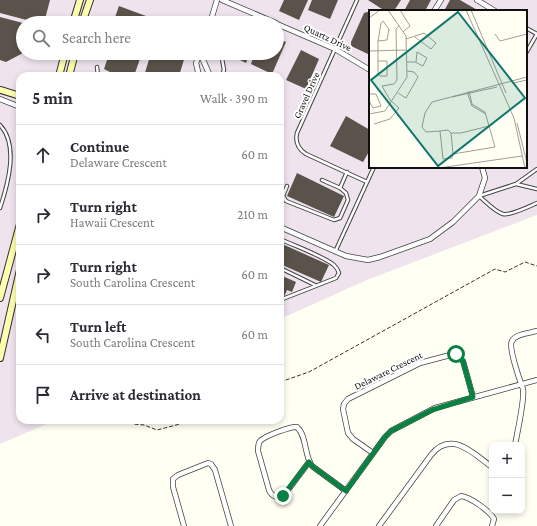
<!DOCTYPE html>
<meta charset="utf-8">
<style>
:root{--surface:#fff;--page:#f7f7f7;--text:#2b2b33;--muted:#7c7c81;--line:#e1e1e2}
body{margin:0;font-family:"Crimson Pro",serif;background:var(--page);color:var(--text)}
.controls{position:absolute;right:12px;bottom:12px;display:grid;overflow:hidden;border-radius:8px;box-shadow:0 2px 6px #0003}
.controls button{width:36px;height:36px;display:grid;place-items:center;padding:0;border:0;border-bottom:1px solid var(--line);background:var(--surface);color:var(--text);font:20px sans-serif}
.stop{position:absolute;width:12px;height:12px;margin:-9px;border:3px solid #0b8043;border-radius:50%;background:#fff}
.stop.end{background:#0b8043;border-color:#fff;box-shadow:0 1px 4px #0008}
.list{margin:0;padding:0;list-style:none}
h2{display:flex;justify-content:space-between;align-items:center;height:52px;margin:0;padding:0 16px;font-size:17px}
h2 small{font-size:13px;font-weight:400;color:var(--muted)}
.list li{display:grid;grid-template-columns:26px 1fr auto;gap:12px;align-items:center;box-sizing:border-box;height:60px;padding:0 16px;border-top:1px solid var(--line)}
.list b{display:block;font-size:15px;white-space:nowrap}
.list p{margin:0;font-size:13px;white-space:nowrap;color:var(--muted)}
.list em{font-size:13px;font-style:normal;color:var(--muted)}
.icon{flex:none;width:22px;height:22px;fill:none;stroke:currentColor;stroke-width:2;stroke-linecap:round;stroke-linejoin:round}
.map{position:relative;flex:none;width:537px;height:526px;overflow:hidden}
.search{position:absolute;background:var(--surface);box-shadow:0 2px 6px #0003;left:16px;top:16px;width:268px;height:44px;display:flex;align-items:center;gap:10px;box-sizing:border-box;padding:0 14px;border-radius:22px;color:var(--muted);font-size:15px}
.panel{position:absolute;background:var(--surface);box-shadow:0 2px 6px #0003;left:16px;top:72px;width:268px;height:352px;border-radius:12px}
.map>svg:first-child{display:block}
</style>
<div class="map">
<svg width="537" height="526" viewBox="0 0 537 526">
<rect width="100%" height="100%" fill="#fffff3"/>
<path fill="#efe4ee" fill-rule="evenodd" d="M0 0H537V215L367 280 280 319V76H20V420H56L0 444ZM370 11H526V167H370ZM23 23H277V53H23Z"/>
<path fill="#5a534b" d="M0 0H50L44 23H38L0 13Z
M284 0H308L299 20 279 11Z
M312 0H338L330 19 308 10Z
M368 0H401L394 11H385Z
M410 0H431L425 11H404Z
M450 0H460L479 11H444Z
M119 6 154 19 152 23H113Z
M367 12 370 13V55L351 46V42L364 13Z
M0 17 23 23V53L6 62 0 60Z
M163 18 175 23H161Z
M277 38 286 42 272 74 251 64 255 53H277Z
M301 50 319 59 306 89 286 80Z
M106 53H142L134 76H109L110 72 104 69 109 54Z
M151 53H186L179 76H144Z
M226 53H250L246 63Z
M249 72 257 76H247Z
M346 116 370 130V150L363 162 330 146Z
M297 173 344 196 334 217 287 196Z
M280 243 329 265 321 282 280 264Z
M280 275 296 282 292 292 287 290 284 297 280 295Z"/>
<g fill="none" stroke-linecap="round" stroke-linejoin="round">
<g stroke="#434343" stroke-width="4.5">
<path id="lane" d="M357 0 297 133C295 142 298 149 306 154L367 182
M526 28 537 34
M221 53 224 70 222 76
M526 53 537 34
M97 67 98 76
M0 125C19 145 8 184 0 208
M322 180 340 188
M516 184 537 169
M287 186 283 196 286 201 334 220 340 218 348 200 346 193 340 188 347 172
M479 196C486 202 495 212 503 214 510 216 530 206 537 203
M479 196 516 184 537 189
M280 239C295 246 323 256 334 265 337 268 338 270 339 273L336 278 280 300
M335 252 374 167
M280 268 315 285"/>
</g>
<g stroke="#434343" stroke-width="6">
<path id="street" d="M222 0 276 23
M477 0 495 11
M434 11 441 0
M210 23 217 0
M277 24 335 49 370 70
M200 53 210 76
M199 76 196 63 200 53
M0 99 20 107
M280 227 346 256 368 260 380 257 430 239 453 222 479 196 485 178 482 167
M515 445C517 434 525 398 523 389 520 381 508 347 512 341 515 334 530 333 537 331
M373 453 353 439 348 433 343 409 344 404 348 399 420 363 454 354 458 356 463 361 473 397
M309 462 285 494C279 499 272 497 269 490L258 451C258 447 258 444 260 441 265 436 291 426 297 427 307 436 304 455 312 466L346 491
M184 526 173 487V479L178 475 208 463 211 464 215 470 231 526
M320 526 385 437 391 431 435 408 537 380
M379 526 431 455C451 429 474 454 492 467
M436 526 454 500 461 496C470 497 490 511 494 519L492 526"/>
</g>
<g stroke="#323232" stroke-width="8">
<path id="secondary" d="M73 23 80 0
M82 23 90 0
M59 76 65 53
M69 76 75 53
M1 90 20 96
M0 298 20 224
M0 358 20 270"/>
</g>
<path stroke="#323232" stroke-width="1" stroke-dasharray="4 2" stroke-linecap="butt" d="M280 382 309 372 495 269 505 272 525 262 537 266
M131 420 133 424 144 425 157 430 180 424 188 420"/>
<use href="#lane" stroke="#fff" stroke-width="2.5"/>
<use href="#street" stroke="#fff" stroke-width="4.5"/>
<use href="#secondary" stroke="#fbffae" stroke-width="6"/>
</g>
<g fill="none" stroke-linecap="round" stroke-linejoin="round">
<path stroke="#0b8043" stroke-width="5" d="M283 496 309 462 312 466 346 491 385 437 391 431 432 410 473 397 463 361 456 354"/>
</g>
<g text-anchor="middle" stroke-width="4" stroke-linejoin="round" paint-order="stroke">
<g font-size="10" fill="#101010" stroke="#fff">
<text transform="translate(328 37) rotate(25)" y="4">Quartz Drive</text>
<text transform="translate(306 95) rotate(-66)" y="4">Gravel Drive</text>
<text transform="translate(388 370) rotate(-26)" y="4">Delaware Crescent</text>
</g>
</g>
<g transform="translate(369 10)">
<rect width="158" height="158" fill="#fffff3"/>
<path fill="none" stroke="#9f9f98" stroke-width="1" d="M31 0 41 16 34 22M97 0 145 108 156 158M102 0 137 83M0 8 11 0M126 24 131 31 158 24M37 29 55 23 67 33 62 39 46 27M9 31 18 30 20 19 14 11 12 13 9 31V64L11 66H18V51H9M0 41 37 40M38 52H46L54 56 58 48 48 42 47 52M144 73 158 70M98 82 103 96 117 104M29 83 37 88 49 67 45 62 38 61M0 84H7L12 96 4 98 0 91M83 87 128 77M0 104 16 101 38 67 37 26 19 0M148 113 158 153M5 114 21 109 30 98 21 90 13 76 25 74 28 70 27 19 30 16M71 121 57 122 53 117 56 103 63 92 158 67M82 123 84 144 126 137 116 102 103 94 100 81M84 144 83 148 74 149 71 121 79 120 82 123H92L120 116M70 158 153 146"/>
<path fill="#0f766e" fill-opacity="0.15" stroke="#0f766e" stroke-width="2" d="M89 2 156 88 69 156 2 70Z"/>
<rect width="158" height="158" fill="none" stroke="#101010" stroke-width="2"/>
</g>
</svg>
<div class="controls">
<button>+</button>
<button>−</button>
</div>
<div class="stop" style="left:456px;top:354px"></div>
<div class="stop end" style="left:283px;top:496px"></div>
<div class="search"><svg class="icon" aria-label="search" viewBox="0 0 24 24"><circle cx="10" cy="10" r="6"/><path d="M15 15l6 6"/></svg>Search here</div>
<section class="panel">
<h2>5 min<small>Walk · 390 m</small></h2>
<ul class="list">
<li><svg class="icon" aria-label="ahead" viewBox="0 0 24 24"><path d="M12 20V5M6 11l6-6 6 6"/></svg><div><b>Continue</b><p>Delaware Crescent</p></div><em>60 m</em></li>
<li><svg class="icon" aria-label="right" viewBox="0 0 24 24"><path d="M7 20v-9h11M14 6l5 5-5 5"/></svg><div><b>Turn right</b><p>Hawaii Crescent</p></div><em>210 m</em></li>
<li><svg class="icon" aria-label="right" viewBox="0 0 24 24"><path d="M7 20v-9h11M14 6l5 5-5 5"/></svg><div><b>Turn right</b><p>South Carolina Crescent</p></div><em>60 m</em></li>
<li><svg class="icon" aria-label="left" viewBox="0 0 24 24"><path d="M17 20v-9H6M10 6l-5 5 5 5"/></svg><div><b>Turn left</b><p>South Carolina Crescent</p></div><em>60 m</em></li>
<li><svg class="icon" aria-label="arrive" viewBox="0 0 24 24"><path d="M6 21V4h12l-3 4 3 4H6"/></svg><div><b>Arrive at destination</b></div></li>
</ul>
</section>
</div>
